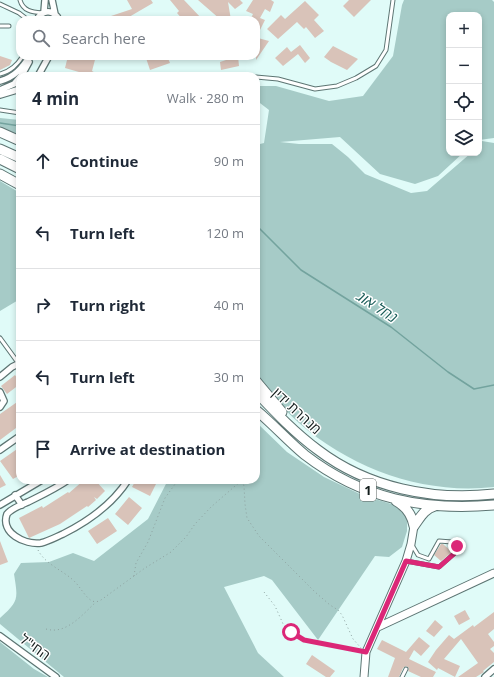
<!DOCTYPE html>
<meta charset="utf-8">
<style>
:root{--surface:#fff;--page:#f6f6f7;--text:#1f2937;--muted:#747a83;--line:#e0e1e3}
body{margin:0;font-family:"Open Sans","Noto Sans Hebrew",sans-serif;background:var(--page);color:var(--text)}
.controls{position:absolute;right:12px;top:12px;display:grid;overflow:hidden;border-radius:8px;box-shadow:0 2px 6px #0003}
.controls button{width:36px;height:36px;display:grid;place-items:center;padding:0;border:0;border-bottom:1px solid var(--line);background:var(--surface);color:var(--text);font:20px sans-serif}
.stop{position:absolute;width:12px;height:12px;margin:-9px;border:3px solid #db2777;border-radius:50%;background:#fff}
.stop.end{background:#db2777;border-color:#fff;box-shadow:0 1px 4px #0008}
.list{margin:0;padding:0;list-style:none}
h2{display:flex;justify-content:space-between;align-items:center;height:52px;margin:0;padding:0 16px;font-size:17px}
h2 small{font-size:13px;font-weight:400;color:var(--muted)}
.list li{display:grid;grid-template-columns:26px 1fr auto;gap:12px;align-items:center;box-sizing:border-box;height:72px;padding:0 16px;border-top:1px solid var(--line)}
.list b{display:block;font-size:15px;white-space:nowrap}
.list em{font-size:13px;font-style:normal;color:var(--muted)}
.icon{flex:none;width:22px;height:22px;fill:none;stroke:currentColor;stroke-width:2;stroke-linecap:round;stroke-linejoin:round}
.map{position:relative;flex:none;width:494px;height:677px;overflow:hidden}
.search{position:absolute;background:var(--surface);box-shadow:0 2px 6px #0003;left:16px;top:16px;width:244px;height:44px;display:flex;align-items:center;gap:10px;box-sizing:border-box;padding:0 14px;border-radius:12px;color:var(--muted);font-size:15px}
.panel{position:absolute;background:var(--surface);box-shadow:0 2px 6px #0003;left:16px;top:72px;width:244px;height:412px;border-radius:12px}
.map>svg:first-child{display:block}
</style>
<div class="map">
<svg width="494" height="677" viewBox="0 0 494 677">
<rect width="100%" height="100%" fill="#e0fbf8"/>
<path fill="#a6cbc7" d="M404 0H492L494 2V138L479 140V15H449V153H463L438 176 415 184 380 174 340 137 280 142 299 144H332L348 157 365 174 411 193 427 191 471 153H479V144L482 141 494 143V487C424 495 352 469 299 423 283 409 269 392 256 376V145L264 143 269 110 256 100V86H276L329 101 363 96 393 56 402 5Z
M0 118 20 120V135L0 127Z
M0 181 20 193V299L0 311Z
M256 422 287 452 324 477 362 495 401 507 407 515V531L402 547 389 557 375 556 318 640 272 580 264 576 224 587 258 653 284 677H64L0 624V618C19 601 18 599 14 574L21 563 49 562 73 553 94 561 148 519 168 480H256Z
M0 642 34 669 48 677H0Z"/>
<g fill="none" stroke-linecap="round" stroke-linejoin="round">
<path stroke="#73a39e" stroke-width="1.5" d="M0 123 20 126
M256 227 260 229 301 270 391 327 448 372 474 389 494 385"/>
</g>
<path fill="#d9c3b9" d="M127 0H151L153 3 129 17 130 20H113L111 16 132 9Z
M170 0H184L203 20H183L177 13 179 11Z
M198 0H240L243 3 235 9 228 2 231 20H221Z
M253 0H271L274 2 270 12 265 9 260 18 265 20 256 38V20H250L253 14 246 11Z
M349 0H371L354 17 343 6Z
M305 1 319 15 314 20 324 31 315 38 306 27 304 29 297 22 278 39 267 29 281 15 285 19Z
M258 38 269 41 256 60V41Z
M300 45 310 58 305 63 298 54 283 66 275 58 287 47 291 52Z
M333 46 358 59 347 70 331 62 324 57Z
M0 56 12 60 10 65 0 70Z
M68 56H96L92 71 101 76H93L65 68Z
M151 56H167L170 63 150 70 146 58Z
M238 56 239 66 221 70 220 62Z
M15 375 17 378 20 375V384L7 394 1 386Z
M20 400V425L0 440V414Z
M20 447V475L13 479 0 461Z
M0 475 6 485 0 488Z
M84 480H95L105 491 97 499 94 497 96 500 88 507 87 506 60 524 29 538 19 518 42 506 43 508 68 492 69 493Z
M136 480H158L150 496 132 487Z
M129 497 142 508 128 525 115 514Z
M108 518 117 531 97 544 88 531Z
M0 541 8 562 0 565Z
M441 544H443L452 552 441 561 434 555Z
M465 610 470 619 459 625 454 616Z
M494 612V629L488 634 494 642V646L490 649 494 653V662L483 671 484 672 476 677H458L478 663 461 639 444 659 460 666 455 677 438 668 437 670 428 662 436 650 449 635 454 639 473 625 474 627Z
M435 620 443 627 434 637 426 631Z
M419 637 430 646 421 656 414 650 409 659 436 672 433 677H421L408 671 409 668 406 666 403 668 399 677H388L395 658 377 649 382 640 406 652Z
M312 655 335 671 330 677H326L306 664Z"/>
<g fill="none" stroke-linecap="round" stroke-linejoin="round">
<g stroke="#5d7573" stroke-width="5">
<path id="service" d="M20 0C23 11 32 12 42 13
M0 4 19 13 28 20
M0 26H9
M0 74C11 71 17 65 23 56
M256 77 278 79 315 89 337 86 356 78 376 66 386 50 393 0
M0 110 20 113
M0 338 19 364
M406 561 439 567 456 552 457 546 452 542 439 541 429 559 418 555 412 545
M402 677 406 669"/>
</g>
<g stroke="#5d7573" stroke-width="8">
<path id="minor" d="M52 0 55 14
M44 12 45 0
M37 20C42 9 54 9 59 20
M21 76 23 73 29 62
M38 76 49 56
M0 81C15 77 22 68 30 56
M0 90 14 84 20 77
M0 95 20 89
M0 377 12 367 20 363
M0 392 4 401 0 407
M0 450 20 436
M68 480C55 489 42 495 28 502 21 505 12 508 7 514 0 533 25 545 41 543 49 541 56 537 63 534 89 521 112 505 128 480
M15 495 22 505
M0 505 42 480
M0 636 56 677
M485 677 494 669"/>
</g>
<g stroke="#5d7573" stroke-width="9">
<path id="tertiary" d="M378 627 494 573
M364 677 366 652 406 561 411 544 414 526"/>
</g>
<g stroke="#5d7573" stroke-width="11">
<path id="trunk" d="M0 132 20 141
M0 149 20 158
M0 159 20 169
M0 174 20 185
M256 381 282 412
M256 392C276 413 295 433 318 450 368 488 433 501 494 494
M256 410C273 424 288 441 305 455 362 499 424 511 494 505
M396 501C407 507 412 515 414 526
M414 526C420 518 424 509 435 506"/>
</g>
<path stroke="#8ea2a0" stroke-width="1" stroke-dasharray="1 3" stroke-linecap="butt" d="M242 481 244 486 245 504 247 518 259 536 315 592 330 605 338 610 342 615 353 639 361 648
M38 550C45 564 62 570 73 580 80 586 84 596 92 601 95 602 98 602 101 600L145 568 171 552 186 537 195 524 211 507 242 480
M134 576 136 563 148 542 165 498 178 480
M264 592 275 606 284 626 291 632 304 640 359 651
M46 629C66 635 82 615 96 602"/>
<use href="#service" stroke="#fff" stroke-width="3"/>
<use href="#minor" stroke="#fff" stroke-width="5.5"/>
<use href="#tertiary" stroke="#fff" stroke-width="7"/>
<use href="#trunk" stroke="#fff" stroke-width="9"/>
</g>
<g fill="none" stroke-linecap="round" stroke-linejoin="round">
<path stroke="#db2777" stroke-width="5" d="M291 632 304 640 366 652 406 561 439 567 456 552 457 546"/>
</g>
<g text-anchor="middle" stroke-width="3" stroke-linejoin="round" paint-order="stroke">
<rect fill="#fff" stroke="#59605f" stroke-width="1" x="360" y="479" width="16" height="22" rx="3"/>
<g font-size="13" font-weight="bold" fill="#121c1b">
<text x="368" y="495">1</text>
</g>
<g font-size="14" fill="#121c1b" stroke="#fff">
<text transform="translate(297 411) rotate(43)" y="5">מנהרת ידין</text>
<text transform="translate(35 647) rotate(36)" y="5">החי"ל</text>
</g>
<g font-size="15" font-style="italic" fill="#1a5c58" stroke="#fff">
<text transform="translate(377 307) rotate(33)" y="5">נחל אוג</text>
</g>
</g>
</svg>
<div class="controls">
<button>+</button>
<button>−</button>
<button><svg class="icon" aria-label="locate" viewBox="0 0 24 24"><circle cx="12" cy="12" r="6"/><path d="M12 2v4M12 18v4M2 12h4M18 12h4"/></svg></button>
<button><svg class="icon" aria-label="layers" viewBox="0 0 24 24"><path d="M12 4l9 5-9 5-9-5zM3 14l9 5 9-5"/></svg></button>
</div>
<div class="stop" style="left:291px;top:632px"></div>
<div class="stop end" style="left:457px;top:546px"></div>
<div class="search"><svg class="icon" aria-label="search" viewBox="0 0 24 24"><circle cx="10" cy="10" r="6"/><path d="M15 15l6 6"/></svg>Search here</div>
<section class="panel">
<h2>4 min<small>Walk · 280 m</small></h2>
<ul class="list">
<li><svg class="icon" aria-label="ahead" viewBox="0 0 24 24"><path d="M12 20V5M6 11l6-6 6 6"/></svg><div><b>Continue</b></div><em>90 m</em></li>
<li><svg class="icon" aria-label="left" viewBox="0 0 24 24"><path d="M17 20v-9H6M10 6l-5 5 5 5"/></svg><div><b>Turn left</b></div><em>120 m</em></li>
<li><svg class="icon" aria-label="right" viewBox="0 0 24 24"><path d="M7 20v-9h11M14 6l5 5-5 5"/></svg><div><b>Turn right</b></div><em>40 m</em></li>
<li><svg class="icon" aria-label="left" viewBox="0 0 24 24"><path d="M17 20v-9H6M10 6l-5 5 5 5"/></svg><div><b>Turn left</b></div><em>30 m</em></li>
<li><svg class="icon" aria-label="arrive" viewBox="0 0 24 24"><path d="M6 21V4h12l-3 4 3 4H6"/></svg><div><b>Arrive at destination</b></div></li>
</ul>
</section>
</div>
